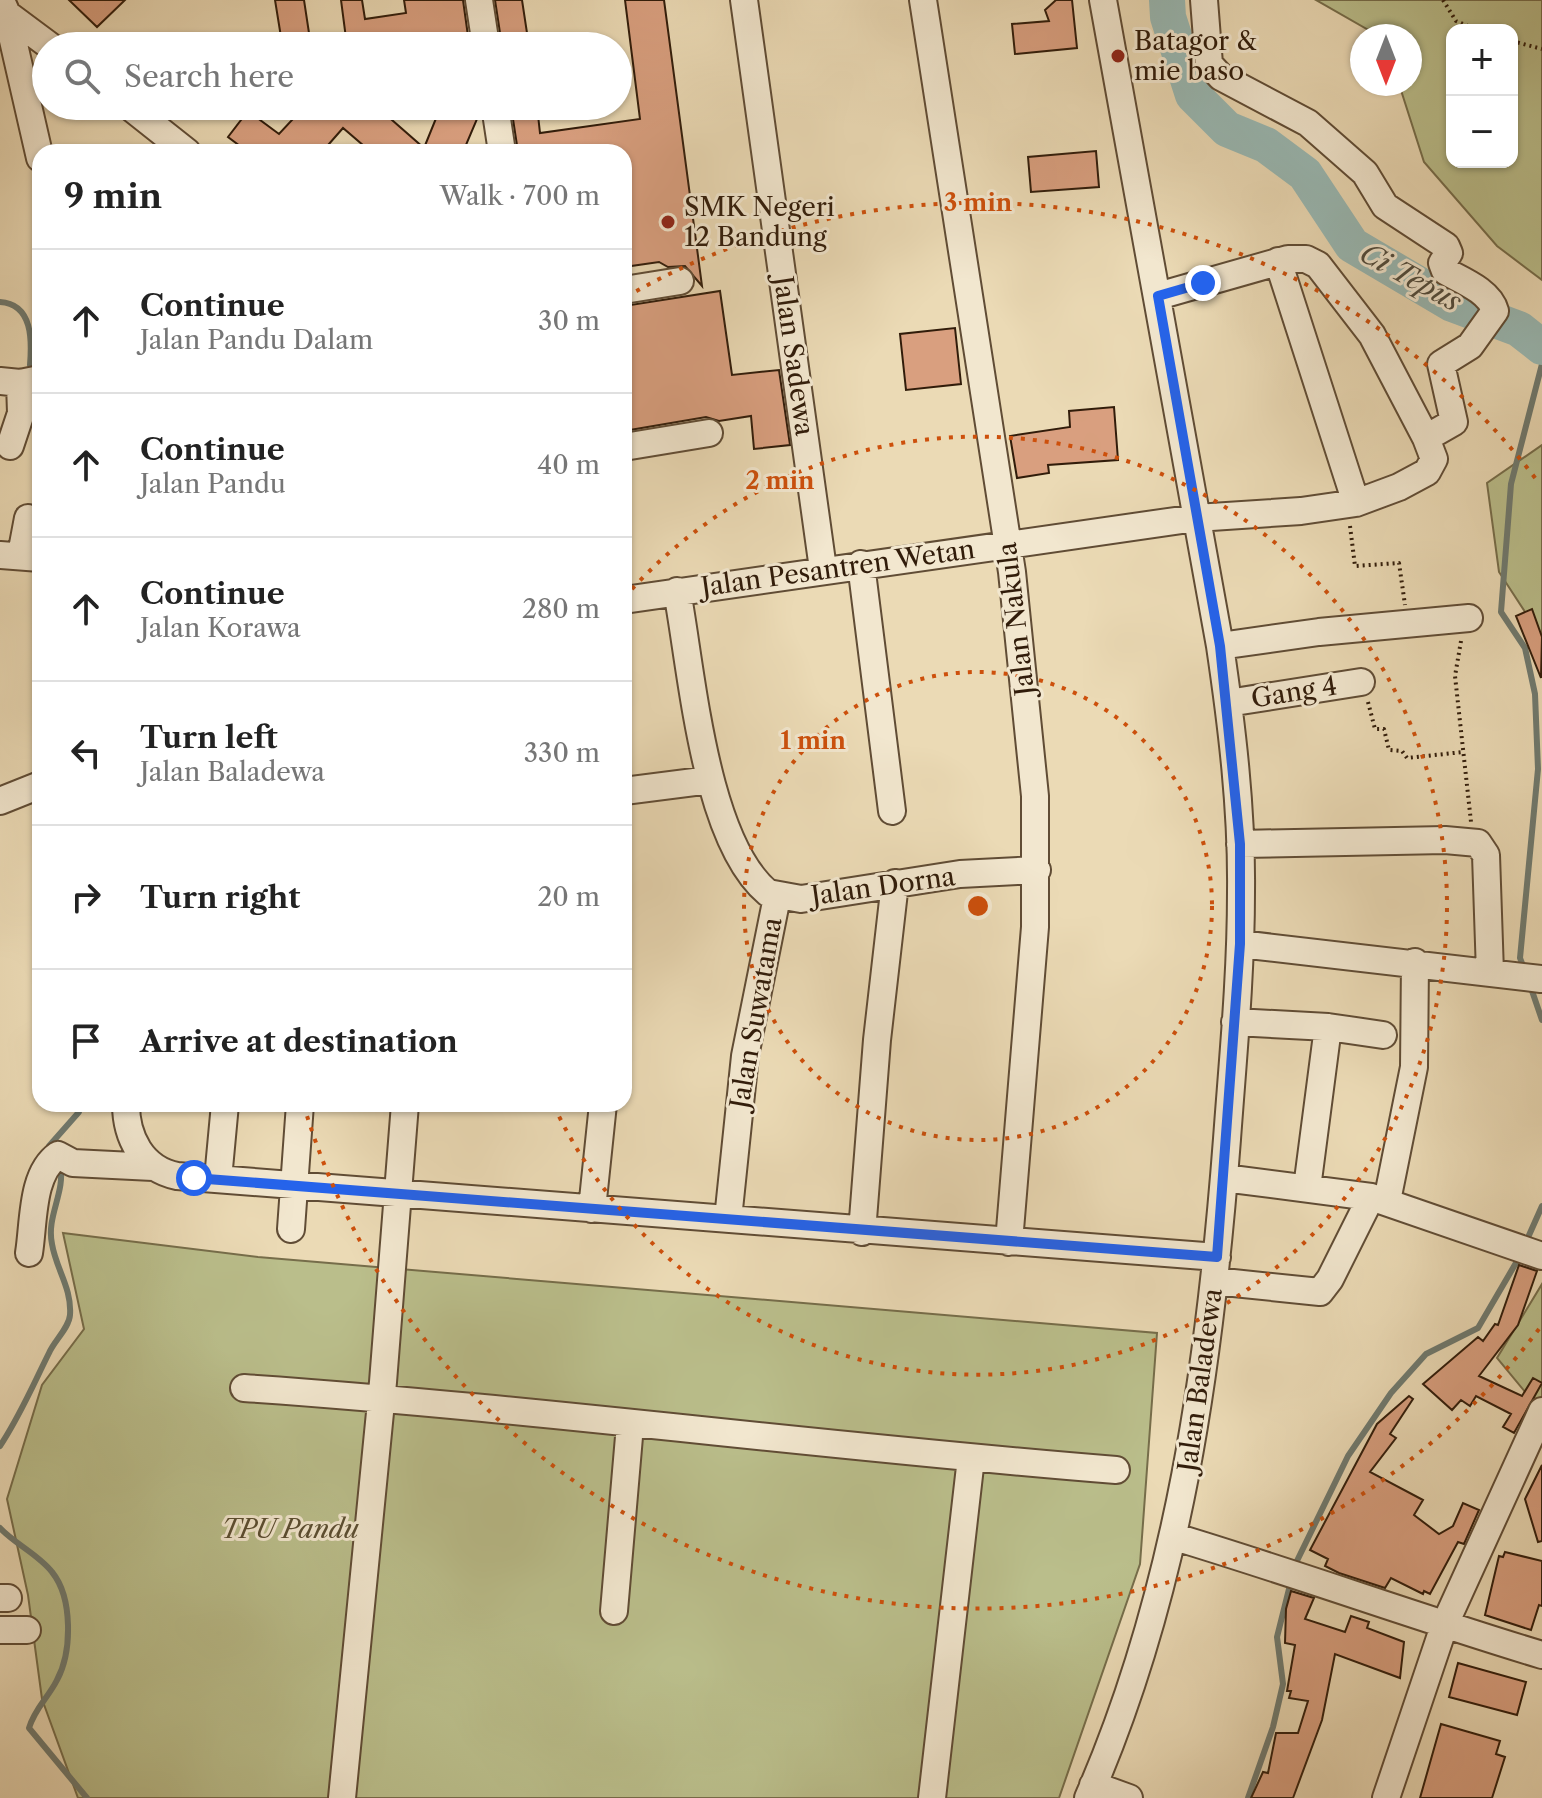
<!DOCTYPE html>
<meta charset="utf-8">
<style>
:root{--surface:#fff;--page:#f2f2f2;--text:#222;--muted:#767676;--line:#e0e0e0}
body{margin:0;font-family:"Libre Caslon Text",serif;background:var(--page);color:var(--text)}
.controls{position:absolute;right:24px;top:24px;display:grid;overflow:hidden;border-radius:16px;box-shadow:0 2px 6px #0004}
.controls button{width:72px;height:72px;display:grid;place-items:center;padding:0;border:0;border-bottom:2px solid var(--line);background:var(--surface);color:var(--text);font:40px sans-serif}
.compass{position:absolute;left:1350px;top:24px;width:72px;height:72px;border-radius:50%;background:var(--surface);box-shadow:0 2px 6px #0004;rotate:180deg}
.stop{position:absolute;width:24px;height:24px;margin:-18px;border:6px solid #2563eb;border-radius:50%;background:#fff}
.stop.end{background:#2563eb;border-color:#fff;box-shadow:0 2px 8px #0008}
.list{margin:0;padding:0;list-style:none}
h2{display:flex;justify-content:space-between;align-items:center;height:104px;margin:0;padding:0 32px;font-size:34px}
h2 small{font-size:26px;font-weight:400;color:var(--muted)}
.list li{display:grid;grid-template-columns:52px 1fr auto;gap:24px;align-items:center;box-sizing:border-box;height:144px;padding:0 32px;border-top:2px solid var(--line)}
.list b{display:block;font-size:30px;white-space:nowrap}
.list p{margin:0;font-size:26px;white-space:nowrap;color:var(--muted)}
.list em{font-size:26px;font-style:normal;color:var(--muted)}
.icon{flex:none;width:44px;height:44px;fill:none;stroke:currentColor;stroke-width:2;stroke-linecap:round;stroke-linejoin:round}
.map{position:relative;flex:none;width:1542px;height:1798px;overflow:hidden}
.search{position:absolute;background:var(--surface);box-shadow:0 2px 6px #0004;left:32px;top:32px;width:600px;height:88px;display:flex;align-items:center;gap:20px;box-sizing:border-box;padding:0 28px;border-radius:44px;color:var(--muted);font-size:30px}
.panel{position:absolute;background:var(--surface);box-shadow:0 2px 6px #0004;left:32px;top:144px;width:600px;height:968px;border-radius:24px}
.map>svg:first-child{display:block}
</style>
<div class="map">
<svg width="1542" height="1798" viewBox="0 0 1542 1798">
<rect width="100%" height="100%" fill="#ebdab5"/>
<filter id="stains"><feTurbulence type="fractalNoise" baseFrequency=".0025" numOctaves="4"/><feColorMatrix values="0 0 0 0 .2 0 0 0 0 .09 0 0 0 0 .02 0 0 0 .5 -.17"/></filter>
<radialGradient id="worn" r=".72"><stop offset=".6" stop-color="#630" stop-opacity="0"/><stop offset="1" stop-color="#630" stop-opacity=".3"/></radialGradient>
<path fill="#babe8b" stroke="#766d4a" stroke-width="2" fill-rule="evenodd" d="M1316 0H1542V280L1497 246 1424 162 1399 84H1410V36H1379ZM1452 30H1512V162H1452Z
M1542 445V638L1499 572 1487 483Z
M63 1233 258 1257 1157 1333 1140 1564 1059 1798H78L42 1699 28 1595 7 1499 42 1385 84 1329Z
M1542 1284V1398L1531 1399 1497 1358Z"/>
<g fill="none" stroke-linecap="round" stroke-linejoin="round">
<path stroke="#6f7a70" stroke-width="6" d="M0 302C33 304 32 341 30 365L36 373
M1525 971 1520 958 1538 769 1535 694 1525 648 1501 612 1511 484 1542 364
M1530 985 1542 1020
M53 1152 49 1146 79 1112 80 1104
M1526 1242 1542 1206
M0 1446C20 1416 33 1385 49 1353 54 1341 69 1328 70 1315 72 1288 56 1269 52 1244 46 1216 66 1192 60 1165
M0 1528C15 1544 39 1555 52 1572 73 1598 72 1652 57 1680 48 1698 35 1708 29 1728L87 1798
M1294 1567 1348 1456 1391 1393 1426 1354 1478 1328 1520 1256
M1248 1798 1273 1727 1283 1684 1277 1637 1291 1581"/>
<path stroke="#99b9b4" stroke-width="36" d="M1167 0 1168 17 1193 95 1227 129 1266 145 1305 174 1352 245 1452 304 1519 329 1542 347"/>
</g>
<path fill="#d99f7f" stroke="#311c0a" stroke-width="2" d="M69 0H125L97 27Z
M275 0H304L309 33 281 37Z
M341 0H362L365 19 406 13 404 0H463L468 36 396 46H347Z
M495 0H522L529 46H502Z
M625 0H664L702 286 685 266 668 267 659 262 624 267V152H518L511 106H537L540 133 640 119Z
M1056 0H1072L1077 48 1015 54 1012 24 1049 21 1045 10Z
M305 106H376L424 148 441 106H479L480 112 463 152H371L343 128 322 152H248L228 137 248 111 279 134Z
M1096 151 1099 187 1031 192 1028 157Z
M720 291 732 375 779 370 790 445 754 449 751 416 719 421 706 417 624 431V306Z
M955 328 961 384 906 390 900 334Z
M1114 407 1118 460 1048 465 1049 473 1017 478 1010 436 1070 427 1069 411Z
M1532 609 1542 637 1541 678 1516 616Z
M1519 1265 1537 1271 1518 1325 1479 1376 1522 1396 1533 1378 1542 1383 1514 1433 1503 1427 1511 1414 1476 1396 1470 1406 1461 1400 1452 1410 1423 1384 1478 1337 1483 1341 1495 1324 1498 1325Z
M1409 1396 1413 1399 1390 1434 1396 1438 1370 1472 1423 1500 1414 1515 1439 1534 1453 1526 1463 1503 1479 1510 1464 1544 1458 1542 1430 1594 1424 1591 1423 1594 1391 1578 1385 1588 1339 1573 1325 1566 1328 1559 1310 1550 1377 1424Z
M1542 1465V1541L1538 1542 1525 1499Z
M1505 1552 1542 1561V1606L1539 1605 1531 1630 1485 1615 1499 1556 1503 1557Z
M1291 1591 1314 1598 1305 1619 1345 1632 1351 1616 1369 1622 1367 1628 1404 1642 1400 1678 1335 1654 1322 1720 1293 1798H1251L1263 1772 1268 1773 1276 1733H1298L1308 1701 1289 1698 1291 1691H1287L1295 1645 1285 1643 1286 1609Z
M1458 1663 1526 1682 1517 1715 1449 1697Z
M1441 1724 1500 1741 1496 1754 1505 1757 1492 1798H1420Z"/>
<g fill="none" stroke-linecap="round" stroke-linejoin="round">
<g stroke="#604c35" stroke-width="30">
<path id="minor" d="M479 0 486 46
M744 0 823 569
M923 0 1012 572 1035 796V927L1009 1242
M1204 0 1209 64 1221 77 1308 123 1365 173 1385 206 1446 246 1449 253 1442 263 1445 271C1461 280 1490 291 1495 311L1470 346 1441 364 1454 422 1426 438
M4 7 7 14 50 46
M7 14 40 158
M129 106 187 152
M495 106 502 152
M1278 261 1356 503
M624 290 680 281
M0 381 20 383 40 379
M10 446 21 413 20 383
M624 447 709 433
M0 555 40 558
M21 555 28 518
M861 564 892 811
M677 591C692 671 704 840 768 893L801 899 960 874 1037 870
M624 600 1196 518 1301 511 1356 503 1399 487 1427 472 1434 459 1426 438 1372 335 1318 265 1306 259H1288L1158 296
M1220 646 1319 632 1469 618
M1228 703 1361 682
M624 791 710 780
M0 801 40 785
M1240 844 1445 840 1478 843 1486 855 1490 973
M1240 944 1541 979
M1235 1022 1328 1027 1383 1035
M126 1104C126 1137 142 1169 177 1176L1217 1257
M1224 1178 1371 1197 1542 1256
M218 1179 225 1104
M1307 1188 1328 1027
M1387 1201 1414 1067 1415 962
M592 1209 603 1104
M728 1219 745 1056 777 897
M291 1229 300 1104
M862 1232 877 1040 895 883
M29 1253C34 1222 31 1174 58 1155L73 1163 153 1167
M1214 1281 1320 1292 1330 1279 1371 1197
M244 1388C535 1408 825 1447 1116 1470
M1175 1537C1298 1574 1419 1618 1542 1655
M0 1598H8
M614 1611 630 1425
M0 1630H27
M1093 1785 1129 1798
M342 1798 383 1382 405 1104
M932 1798 971 1458
M1088 1798C1179 1590 1210 1364 1227 1139 1233 1057 1241 975 1241 892 1242 810 1232 727 1220 646L1103 0
M1386 1798 1444 1626 1542 1411"/>
</g>
<path stroke="#311c0a" stroke-width="4" stroke-dasharray="2 4" stroke-linecap="butt" d="M1443 0 1456 21 1478 30
M1512 41 1542 49
M1350 526 1355 566 1399 563 1405 605
M1461 641 1455 676 1471 822
M1368 702 1375 729H1384L1389 750 1402 751 1407 758 1463 752"/>
<use href="#minor" stroke="#f2e7cf" stroke-width="26"/>
</g>
<g fill="none" stroke-linecap="round" stroke-linejoin="round">
<path stroke="#2563eb" stroke-width="10" d="M194 1178 1217 1257 1240 944V844L1220 646 1158 296 1203 283"/>
</g>
<g fill="none" stroke="#cd500c" stroke-width="4" stroke-dasharray="4 8">
<circle cx="978" cy="906" r="234"/>
<path d="M624 598A469 469 0 1 1 553 1104"/>
<path d="M1539 1329A703 703 0 0 1 304 1106M626 297A703 703 0 0 1 1539 483"/>
</g>
<g fill="#8f2418" stroke="#f2e7cf" stroke-width="3">
<circle cx="1118" cy="56" r="8"/>
<circle cx="668" cy="222" r="8"/>
</g>
<g text-anchor="middle" stroke-width="6" stroke-linejoin="round" paint-order="stroke">
<g font-size="26" fill="#311c0a" stroke="#f2e7cf" text-anchor="start">
<text x="1134" y="50">Batagor &amp;<tspan x="1134" dy="30">mie baso</tspan></text>
<text x="684" y="216">SMK Negeri<tspan x="684" dy="30">12 Bandung</tspan></text>
</g>
<g font-size="26" fill="#311c0a" stroke="#f2e7cf">
<text transform="translate(794 356) rotate(82)" y="9">Jalan Sadewa</text>
<text transform="translate(838 568) rotate(-8)" y="9">Jalan Pesantren Wetan</text>
<text transform="translate(1016 619) rotate(-97)" y="9">Jalan Nakula</text>
<text transform="translate(1294 692) rotate(-9)" y="9">Gang 4</text>
<text transform="translate(883 886) rotate(-8)" y="9">Jalan Dorna</text>
<text transform="translate(756 1013) rotate(-80)" y="9">Jalan Suwatama</text>
<text transform="translate(1200 1380) rotate(-82)" y="9">Jalan Baladewa</text>
</g>
<g font-size="26" font-style="italic" fill="#5a4d31" stroke="#f2e7cf">
<text x="290" y="1538">TPU Pandu</text>
</g>
<g font-size="28" font-style="italic" fill="#504b3d" stroke="#f2e7cf">
<text transform="translate(1411 277) rotate(29)" y="10">Ci Tepus</text>
</g>
</g>
<circle cx="978" cy="906" r="12" fill="#cd500c" stroke="#f2e7cf" stroke-width="4"/>
<g font-size="24" text-anchor="middle" font-weight="bold" fill="#cd500c" stroke="#f2e7cf" stroke-width="6" stroke-linejoin="round" paint-order="stroke">
<text x="978" y="211">3 min</text>
<text x="780" y="489">2 min</text>
<text x="813" y="749">1 min</text>
</g>
<rect width="100%" height="100%" filter="url(#stains)"/>
<rect width="100%" height="100%" fill="url(#worn)"/>
</svg>
<div class="controls">
<button>+</button>
<button>−</button>
</div>
<svg class="compass" viewBox="-18 -18 36 36"><path d="M0-13l5 13h-10z" fill="#e53935"/><path d="M0 13l5-13h-10z" fill="#767676"/></svg>
<div class="stop" style="left:194px;top:1178px"></div>
<div class="stop end" style="left:1203px;top:283px"></div>
<div class="search"><svg class="icon" aria-label="search" viewBox="0 0 24 24"><circle cx="10" cy="10" r="6"/><path d="M15 15l6 6"/></svg>Search here</div>
<section class="panel">
<h2>9 min<small>Walk · 700 m</small></h2>
<ul class="list">
<li><svg class="icon" aria-label="ahead" viewBox="0 0 24 24"><path d="M12 20V5M6 11l6-6 6 6"/></svg><div><b>Continue</b><p>Jalan Pandu Dalam</p></div><em>30 m</em></li>
<li><svg class="icon" aria-label="ahead" viewBox="0 0 24 24"><path d="M12 20V5M6 11l6-6 6 6"/></svg><div><b>Continue</b><p>Jalan Pandu</p></div><em>40 m</em></li>
<li><svg class="icon" aria-label="ahead" viewBox="0 0 24 24"><path d="M12 20V5M6 11l6-6 6 6"/></svg><div><b>Continue</b><p>Jalan Korawa</p></div><em>280 m</em></li>
<li><svg class="icon" aria-label="left" viewBox="0 0 24 24"><path d="M17 20v-9H6M10 6l-5 5 5 5"/></svg><div><b>Turn left</b><p>Jalan Baladewa</p></div><em>330 m</em></li>
<li><svg class="icon" aria-label="right" viewBox="0 0 24 24"><path d="M7 20v-9h11M14 6l5 5-5 5"/></svg><div><b>Turn right</b></div><em>20 m</em></li>
<li><svg class="icon" aria-label="arrive" viewBox="0 0 24 24"><path d="M6 21V4h12l-3 4 3 4H6"/></svg><div><b>Arrive at destination</b></div></li>
</ul>
</section>
</div>
